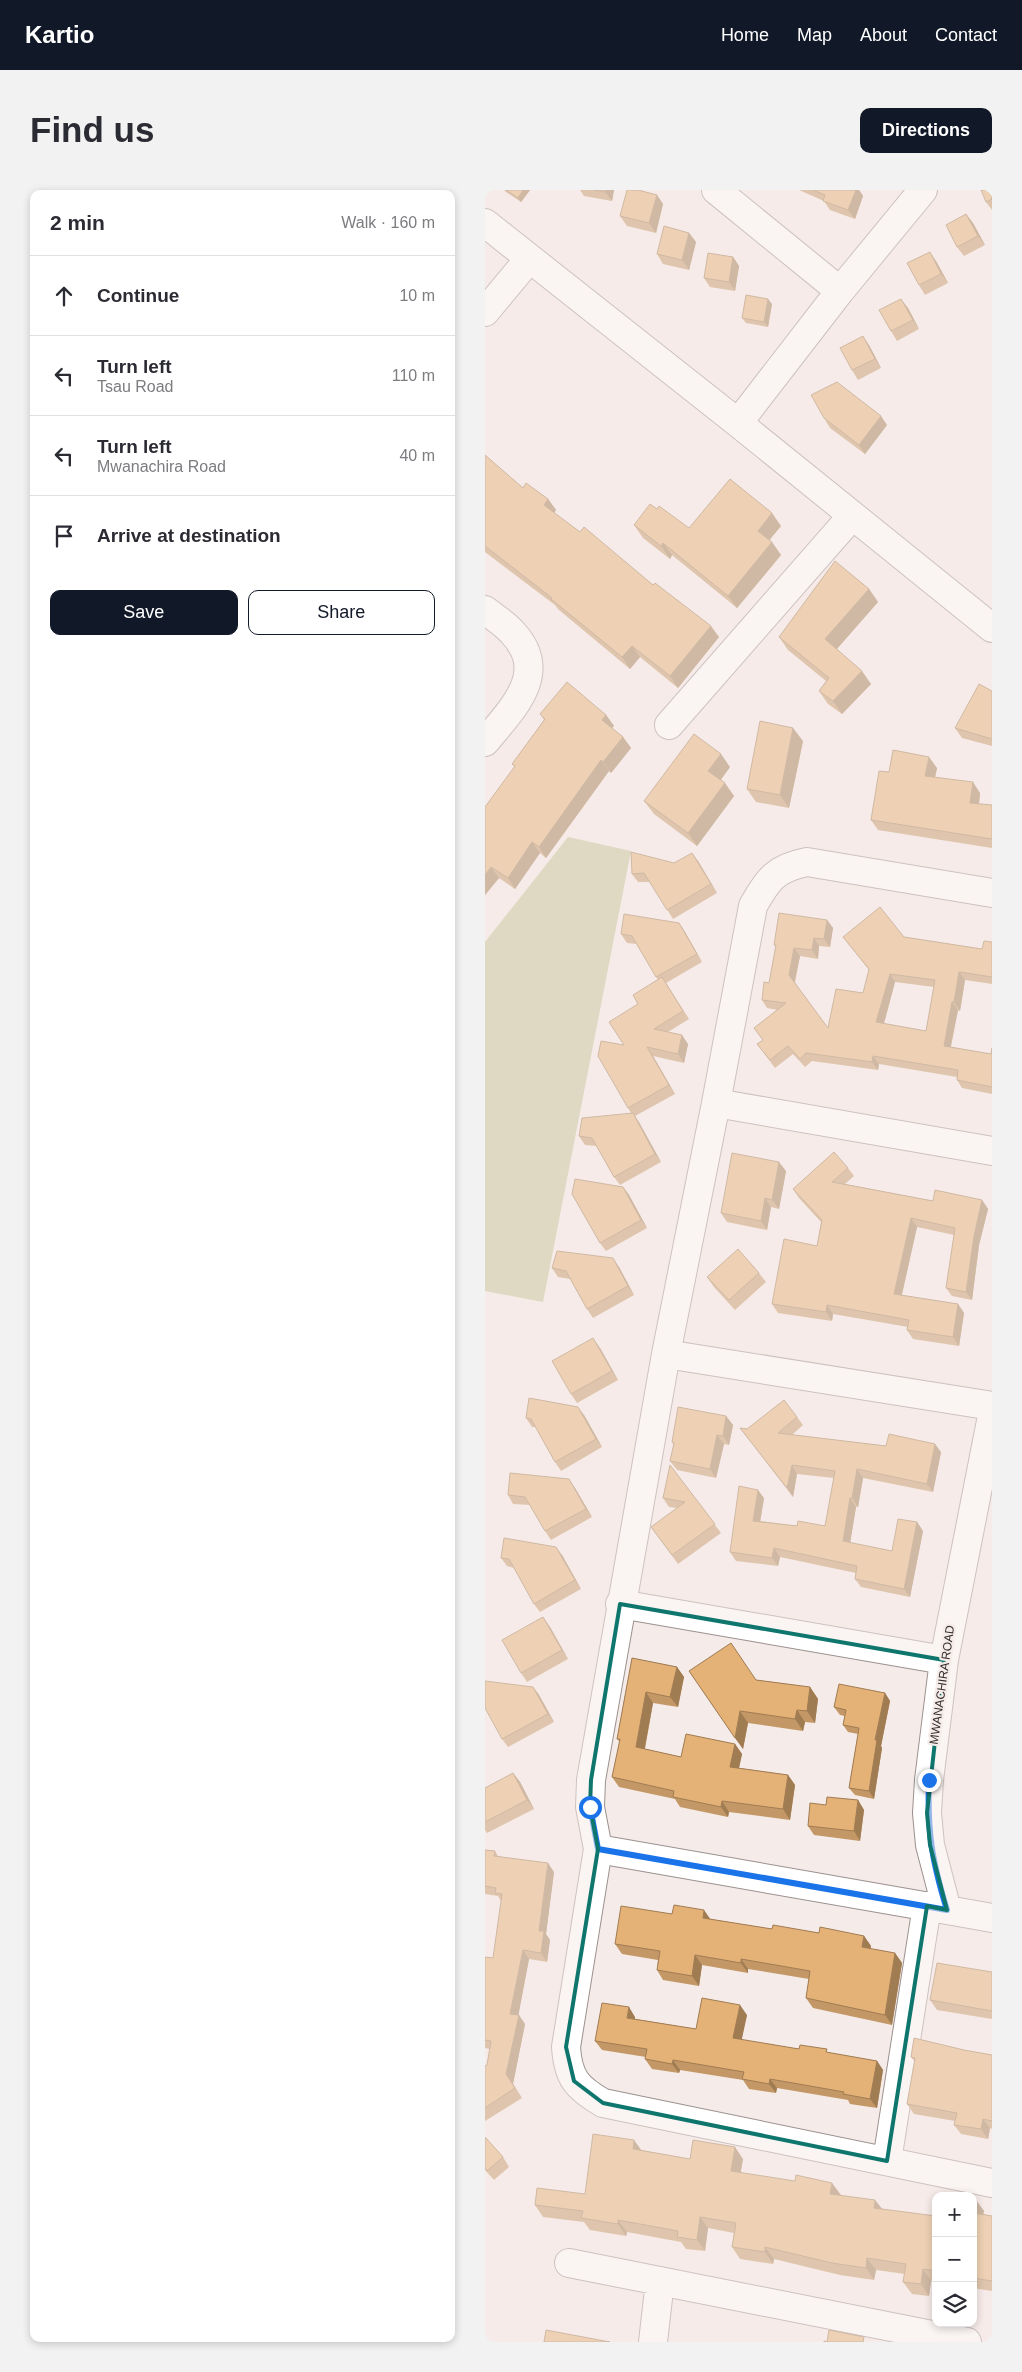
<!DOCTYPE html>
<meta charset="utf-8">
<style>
:root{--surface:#fff;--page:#f2f2f3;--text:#2b2b33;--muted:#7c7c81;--line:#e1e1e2;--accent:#111827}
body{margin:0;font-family:Arial,sans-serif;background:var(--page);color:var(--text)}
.controls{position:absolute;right:15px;bottom:15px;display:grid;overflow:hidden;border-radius:10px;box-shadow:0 2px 8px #0003}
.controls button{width:45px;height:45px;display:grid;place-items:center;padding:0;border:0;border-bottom:1px solid var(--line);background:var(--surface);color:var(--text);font:25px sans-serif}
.stop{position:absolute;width:15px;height:15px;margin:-11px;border:4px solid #1a73e8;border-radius:50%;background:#fff}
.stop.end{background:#1a73e8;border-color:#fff;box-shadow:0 1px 5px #0008}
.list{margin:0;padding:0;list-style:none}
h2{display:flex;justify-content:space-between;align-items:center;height:65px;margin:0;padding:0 20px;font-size:21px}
h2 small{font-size:16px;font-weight:400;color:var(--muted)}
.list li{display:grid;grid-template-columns:32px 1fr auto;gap:15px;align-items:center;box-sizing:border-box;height:80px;padding:0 20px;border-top:1px solid var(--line)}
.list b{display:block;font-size:19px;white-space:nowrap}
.list p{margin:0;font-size:16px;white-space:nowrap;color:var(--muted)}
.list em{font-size:16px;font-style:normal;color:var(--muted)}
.actions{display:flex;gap:10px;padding:15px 20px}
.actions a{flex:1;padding:11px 0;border:1px solid var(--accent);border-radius:10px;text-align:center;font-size:18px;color:var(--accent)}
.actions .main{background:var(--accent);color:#fff}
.icon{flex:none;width:28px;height:28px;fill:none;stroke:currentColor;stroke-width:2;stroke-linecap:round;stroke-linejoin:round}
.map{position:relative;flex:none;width:507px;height:2152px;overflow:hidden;border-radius:10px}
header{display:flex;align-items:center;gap:30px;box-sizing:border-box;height:70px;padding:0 25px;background:var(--accent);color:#fff}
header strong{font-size:24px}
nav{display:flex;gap:28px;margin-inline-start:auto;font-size:18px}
.intro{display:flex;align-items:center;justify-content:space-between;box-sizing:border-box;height:120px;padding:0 30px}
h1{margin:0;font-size:35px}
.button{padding:12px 22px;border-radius:10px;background:var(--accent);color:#fff;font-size:18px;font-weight:700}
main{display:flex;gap:30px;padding:0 30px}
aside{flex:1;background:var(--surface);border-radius:10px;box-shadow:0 2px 8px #0003}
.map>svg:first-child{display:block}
</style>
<header>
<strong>Kartio</strong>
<nav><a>Home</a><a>Map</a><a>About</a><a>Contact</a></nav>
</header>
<div class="intro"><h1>Find us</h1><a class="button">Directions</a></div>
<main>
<aside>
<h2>2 min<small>Walk · 160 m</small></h2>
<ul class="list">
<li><svg class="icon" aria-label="ahead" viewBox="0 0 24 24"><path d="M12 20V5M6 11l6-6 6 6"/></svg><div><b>Continue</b></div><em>10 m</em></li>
<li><svg class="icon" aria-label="left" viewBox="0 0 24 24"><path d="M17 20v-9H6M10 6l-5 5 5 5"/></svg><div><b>Turn left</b><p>Tsau Road</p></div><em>110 m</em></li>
<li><svg class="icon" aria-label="left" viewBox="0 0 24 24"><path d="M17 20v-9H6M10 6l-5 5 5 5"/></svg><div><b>Turn left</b><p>Mwanachira Road</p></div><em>40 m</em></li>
<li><svg class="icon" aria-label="arrive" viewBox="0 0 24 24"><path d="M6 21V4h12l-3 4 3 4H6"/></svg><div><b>Arrive at destination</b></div></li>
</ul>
<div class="actions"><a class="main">Save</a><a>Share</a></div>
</aside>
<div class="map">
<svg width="507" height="2152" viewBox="0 0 507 2152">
<rect width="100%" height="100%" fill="#f5ebe8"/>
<path fill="#c3c194" d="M83 647 146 661 58 1112 0 1101V752Z"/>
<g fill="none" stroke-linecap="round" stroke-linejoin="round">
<g stroke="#9b918f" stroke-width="30">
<path id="minor" d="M231 0 355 101
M0 33 253 233 507 438
M0 122 44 69
M253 233 355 101 438 0
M0 420C9 427 20 434 27 442 66 483 27 519 0 552
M184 535 367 326
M507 703 322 672C291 678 283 689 268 716L231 913 181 1164 106 1590 105 1617 113 1659 81 1857C83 1888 92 1898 118 1913L507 1993
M231 913 507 961
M181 1164 507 1216
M507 1226 459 1470 444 1590 442 1623 445 1655 462 1720 507 1728
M135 1414 459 1470
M113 1659 462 1720
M402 1971 442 1716
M84 2073 482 2152
M168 2152 175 2091"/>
</g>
<use href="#minor" stroke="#fff" stroke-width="28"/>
</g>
<path fill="#c49866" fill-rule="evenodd" d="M19 0H45L36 12 21 2Z
M95 0H129L127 11 99 6Z
M314 0H374L378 6 370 29 345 20 339 11Z
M507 0V20L501 12Z
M172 5 178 14 171 43 142 36 135 26Z
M481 24 488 33 500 55 479 66 472 57Z
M204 43 211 52 204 80 178 74 172 64Z
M248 67 254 76 250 101 225 97 219 88Z
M451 71 463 93 440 105 434 95Z
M287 114 283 137 261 133 257 128Z
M423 118 434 139 412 151 406 141Z
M384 155 396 178 373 190 367 180Z
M339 228 402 235 380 264 345 238Z
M0 265 38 298 63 309 71 320 69 323 168 395 234 447 193 498 155 467 145 479 74 420 70 415 0 362Z
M172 319 204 338 296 336 284 350 296 365 252 418 187 365 185 369 158 348 149 335Z
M384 399 393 412 352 459 386 494 357 524 343 514 334 501 341 491 303 460 294 447Z
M507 501V556L477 548 470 538Z
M55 524 121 525 129 536 127 538 138 547 146 558 126 583 124 581 61 668 55 663 30 699 14 688 0 705 30 577 27 574 59 530Z
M318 551 304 618 271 612 262 599Z
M245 577 236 590 249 606 212 656 169 624 159 611Z
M452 578 450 587 495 603 494 614 507 615V658L393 640 386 630 404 582Z
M213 671 232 703 188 729 165 692H153L147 684 189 673Z
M342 730 348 738 345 757 334 756 333 769 315 766 310 793 343 838 378 803 384 780 358 747H419L497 759 507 752V794L480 790 475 821 473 820 466 857 506 864 507 858V904L477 898 472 890V887L394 874 393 880 327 871 320 877 308 864 290 878 272 854 278 850 269 838 293 820 282 818 277 810 284 793 291 757 289 755ZM410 792 449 797 441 841 399 834Z
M194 733 200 742 217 772 181 793 204 829 183 842 203 854 199 873 168 866 190 904 150 926 176 972 135 995 129 987 112 956 100 955 94 946 146 923 143 918 139 855 153 814 173 790 152 754 142 753 136 744Z
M363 978 369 986 360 994 448 1011 497 1010 503 1019 494 1055 487 1110 467 1106 461 1098 469 1045 432 1037 417 1105 473 1114 479 1123 474 1156 428 1149 422 1140 423 1137 348 1124 347 1131 293 1123 287 1114 332 1056 336 1032 314 1008 308 999Z
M301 981 294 1019 286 1017 282 1040 242 1032 236 1023Z
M138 997 144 1005 162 1038 121 1061 115 1053Z
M134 1077 149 1105 108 1128 102 1119 85 1089 73 1087 67 1078Z
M274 1083 281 1092 250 1120 229 1097 222 1087Z
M115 1158 133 1190 92 1213 86 1204Z
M99 1225 117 1257 76 1281 70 1272 51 1237H47L41 1228Z
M241 1226 248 1235 244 1255 239 1254 231 1288 192 1280 185 1271 189 1255 187 1252Z
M312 1227 318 1235 307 1245 456 1262 448 1302 378 1288 373 1317H371L365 1353 407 1361 432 1332 438 1341 425 1407 376 1397 370 1389 371 1383 295 1367 293 1376 251 1371 245 1362 279 1308 275 1331 312 1336H340L349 1288 312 1284 308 1307 255 1238 262 1239Z
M185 1275 236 1343 193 1374 166 1337 192 1318 184 1317 178 1308Z
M90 1298 107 1327 66 1350 60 1341 45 1315 28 1314 23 1305Z
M77 1365 96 1399 55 1422 49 1414 29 1378 22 1376 16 1368Z
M65 1437 83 1469 42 1492 36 1483Z
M147 1468 192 1477 199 1487 193 1517 168 1513 160 1559 196 1567 250 1554 257 1564 254 1578 303 1585 310 1595 305 1630 244 1622 243 1627 195 1617 190 1609 134 1597 127 1587 135 1552 132 1549Z
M204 1481 325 1497 333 1509 330 1533 320 1532 318 1541 263 1533 258 1559Z
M48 1497 54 1505 69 1532 23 1557 17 1549Z
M400 1503 405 1511 396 1556 397 1558 389 1609 370 1605 364 1598 373 1544 363 1542 358 1535 360 1526 355 1525 349 1517Z
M28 1583 35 1592 49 1619 2 1643 0 1640V1598Z
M373 1610 379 1620 375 1651 329 1645 323 1636 341 1615Z
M0 1660 10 1661 13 1666 69 1682 61 1744 65 1750 62 1772 44 1769 33 1825 40 1834 28 1894 37 1908 0 1931V1876L2 1875 5 1859 0 1858V1767L8 1768 16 1711 13 1706 0 1704Z
M187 1724 225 1729 287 1739 379 1746 386 1756 385 1759 410 1763 417 1773 407 1835 328 1818 321 1808 324 1789 263 1779V1783L217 1775 214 1796 178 1790 172 1780 173 1770 137 1764 130 1754Z
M507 1782V1829L452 1820 445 1810Z
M262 1825 256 1850 314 1859 344 1863 392 1871 398 1880 392 1918 365 1914 363 1910 292 1898 291 1903 264 1899 258 1890 195 1880 194 1883 167 1879 160 1869 161 1867 117 1860 110 1851 150 1827V1829L211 1839Z
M479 1860 507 1865V1939L505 1938 503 1949 476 1944 469 1935 470 1931 429 1924 422 1914 430 1872 426 1867Z
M0 1947 18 1967 24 1977 9 1990 0 1980Z
M156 1960 205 1969H258L255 1983 356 2005 397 2019 451 2026V2091H446L444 2106 427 2104 418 2092 420 2084 391 2080 389 2090 355 2085 289 2069 288 2074 255 2069 247 2057 249 2043 223 2038 220 2061 201 2059 196 2052 142 2042 141 2046 105 2040 99 2032 58 2027 50 2015 100 2004Z
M488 2009 499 2021 498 2024 507 2026V2101L488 2098Z"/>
<path fill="#a07c53" d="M38 0H45L36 12 33 8Z
M120 0H129L127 11 120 2Z
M371 0H374L378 6 370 29 363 20Z
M172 5 178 14 171 43 164 33Z
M481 24 488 33 500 55 493 46Z
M204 43 211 52 204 80 197 70Z
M445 62 451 71 463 93 456 84Z
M248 67 254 76 250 101 244 92Z
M283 109 287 114 283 137 279 132Z
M416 109 423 118 434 139 428 130Z
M378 146 384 155 396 178 390 169Z
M396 226 402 235 380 264 374 255Z
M63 309 71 320 67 326 59 315Z
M287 323 296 336 282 353 273 341Z
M287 352 296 365 252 418 243 406Z
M178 353 187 365 185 369 176 356Z
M384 399 393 412 349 462 340 449Z
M226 436 234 447 193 498 185 486Z
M147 456 155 467 145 479 137 467Z
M377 481 386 494 357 524 348 511Z
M121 525 129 536 124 541 117 530Z
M308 538 318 551 304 618 295 605Z
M138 547 146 558 126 583 118 572Z
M236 564 245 577 232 594 223 581Z
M444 567 452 578 448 597 440 586Z
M116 570 124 581 61 668 54 657Z
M488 592 495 603 493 623 485 613Z
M240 593 249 606 212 656 203 643Z
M47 652 55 663 30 699 23 688Z
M207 663 213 671 232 703 226 694Z
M6 677 14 688 0 705V685Z
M342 730 348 738 345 757 339 749Z
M194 733 200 742 217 772 212 764Z
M329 748 334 756 333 769 327 760Z
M309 758 315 766 309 793 304 785Z
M474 782 480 790 475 821 469 812Z
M405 784 410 792 397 840 391 832Z
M467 812 473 820 464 864 459 856Z
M197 845 203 854 199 873 193 864Z
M162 857 168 866 190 904 184 895Z
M388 866 394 874 393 880 387 872Z
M148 923 154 932 176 972 170 964Z
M294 972 301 981 294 1019 287 1010Z
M138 997 144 1005 162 1038 156 1030Z
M280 1008 286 1017 282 1040 276 1031Z
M497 1010 503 1019 494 1055 487 1110 481 1102 489 1046Z
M426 1028 432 1037 415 1112 409 1104Z
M128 1068 134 1077 149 1105 143 1096Z
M473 1114 479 1123 474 1156 468 1147Z
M342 1115 348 1124 347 1131 341 1122Z
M108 1148 115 1158 133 1190 127 1181Z
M93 1217 99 1225 117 1257 111 1249Z
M241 1226 248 1235 244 1255 238 1246Z
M232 1245 239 1254 231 1288 225 1279Z
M450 1254 456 1262 448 1302 442 1294Z
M307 1275 312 1284 308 1307 302 1298Z
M372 1279 378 1288 373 1317 367 1308Z
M84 1289 90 1298 107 1327 101 1319Z
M273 1300 279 1308 274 1339 268 1331Z
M365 1308 371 1317 364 1360 358 1351Z
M432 1332 438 1341 425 1407 419 1399Z
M71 1357 77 1365 96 1399 90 1390Z
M289 1358 295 1367 293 1376 287 1368Z
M58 1427 65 1437 83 1469 77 1460Z
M192 1477 199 1487 193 1517 185 1507Z
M48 1497 54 1505 69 1532 63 1524Z
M325 1497 333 1509 330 1533 322 1521Z
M161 1502 168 1513 158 1567 151 1557Z
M400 1503 405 1511 396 1556 397 1558 389 1609 384 1601 390 1550Z
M312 1520 320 1532 318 1541 310 1529Z
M255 1521 263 1533 258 1559 250 1548Z
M250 1554 257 1564 252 1587 245 1577Z
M28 1583 35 1592 49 1619 42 1610Z
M303 1585 310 1595 305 1630 298 1619Z
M373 1610 379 1620 375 1651 369 1641Z
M237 1611 244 1622 243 1627 236 1617Z
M63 1673 69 1682 61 1744 65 1750 62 1772 56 1763 54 1741Z
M219 1720 226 1730 218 1728Z
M379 1746 386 1756 384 1767 377 1757Z
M38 1760 44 1769 32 1833 25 1824Z
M410 1763 417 1773 407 1835 400 1825Z
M210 1765 217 1775 214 1796 207 1786Z
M256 1769 263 1779V1783L256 1773Z
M255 1815 262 1825 255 1858 248 1848Z
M144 1817 150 1827 149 1837 142 1828Z
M34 1825 40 1834 28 1894 37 1908 21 1884Z
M188 1870 195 1880 194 1883 187 1874Z
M392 1871 398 1880 392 1918 385 1909Z
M285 1889 292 1898 291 1903 284 1894Z
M498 1929 505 1938 503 1949 496 1939Z
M149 1950 157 1961 148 1959Z
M250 1957 258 1969 254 1993 246 1981Z
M347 1993 356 2005 345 2004Z
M390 2010 399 2021 389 2018Z
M491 2010 499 2021 496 2035 488 2023Z
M215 2027 223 2038 220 2061 212 2050Z
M133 2030 142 2042 141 2046 133 2034Z
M280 2057 289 2069 288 2074 280 2062Z
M382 2068 391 2080 389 2090 381 2078Z
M438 2079 446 2091 444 2106 436 2094Z"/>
<path fill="#e4b177" stroke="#a07c53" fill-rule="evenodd" d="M21 0H38L33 8Z
M109 0H120V2Z
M142 0H153L172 5 164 33 135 26Z
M328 0H371L363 20 338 11 340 5Z
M496 0H507V9L501 12Z
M481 24 493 46 472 57 461 35Z
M179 36 204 43 197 70 172 64Z
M445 62 456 84 434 95 422 73Z
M223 63 248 67 244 92 219 88Z
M261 105 283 109 279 132 257 128Z
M416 109 428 130 406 141 394 120Z
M378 146 390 169 367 180 355 158Z
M352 192 396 226 374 255 339 228 326 205Z
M0 265 38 298 41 293 63 309 59 315 95 342 99 337 168 395 170 393 226 436 185 486 147 456 137 467 66 409 67 408 0 356Z
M245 289 287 323 273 341 287 352 243 406 178 353 176 356 149 335 165 314 172 319 174 316 204 338Z
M350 371 384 399 340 449 377 481 348 511 334 501 344 488 294 447Z
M82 492 121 525 117 530 138 547 118 572 116 570 54 657 47 652 23 688 6 677 0 685V617L30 576 27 574 60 529 55 524Z
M494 494 507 501V549L470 538Z
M275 531 308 538 295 605 262 599Z
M209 544 236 564 223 581 240 593 203 643 159 611Z
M408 560 444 567 440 586 488 592 485 613 507 615V649L386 630 394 581 404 582Z
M146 662 189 673 207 663 226 694 182 720 159 683 147 684Z
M395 717 419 747 497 759 499 751 507 752V787L474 782 469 812H467L459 856 506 864 507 858V897L472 890 473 880 388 866 387 872 321 863 315 869 303 856 285 870 272 854 278 850 269 838 301 813 277 810 279 792 284 793 291 755H289L294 723 342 730 339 749 329 748 327 760 309 758 304 785 343 838 351 799 378 803 384 779 358 747ZM405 784 450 790 441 841 391 832Z
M139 724 194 733 212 764 171 787 147 746 136 744Z
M177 787 198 821 169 839 197 845 193 864 162 857 184 895 143 918 113 866 116 851 139 855 124 832 153 814 148 805Z
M148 923 170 964 129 987 107 948 94 946 97 928Z
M349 962 363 978 347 992 448 1011 450 1000 497 1010 489 1046 481 1102 461 1098 470 1038 426 1028 409 1104 473 1114 468 1147 422 1140 424 1130 342 1115 341 1122 287 1114 299 1049 332 1056 337 1030 308 999Z
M247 963 294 972 287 1010 280 1008 276 1031 236 1023Z
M90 989 138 997 156 1030 115 1053 87 1004Z
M253 1059 274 1083 244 1110 222 1087Z
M72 1061 128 1068 143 1096 102 1119 81 1081 67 1078Z
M108 1148 127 1181 86 1204 67 1171Z
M44 1208 93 1217 111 1249 70 1272 46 1229 41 1228Z
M299 1210 312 1227 293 1243 401 1256 404 1244 450 1254 442 1294 372 1279 367 1308H365L358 1351 407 1361 413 1329 432 1332 419 1399 370 1389 372 1376 289 1358 287 1368 245 1362 254 1296 273 1300 268 1331 312 1336 313 1331 340 1336 350 1281 307 1275 302 1298 255 1238 262 1239Z
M193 1217 241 1226 238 1246 232 1245 225 1279 185 1271 189 1253 187 1252Z
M185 1275 230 1334 187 1365 166 1337 200 1312 178 1308Z
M25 1283 84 1289 101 1319 60 1341 40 1307 23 1305Z
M19 1348 71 1357 90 1390 49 1414 24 1369 16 1368Z
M58 1427 77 1460 36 1483 17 1450Z
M246 1453 271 1490 325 1497 322 1521 312 1520 310 1529 255 1521 250 1548 204 1481Z
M147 1468 192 1477 185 1507 161 1502 151 1557 196 1567 201 1544 250 1554 245 1577 303 1585 298 1619 237 1611 236 1617 188 1607 189 1601 127 1587 135 1549H132Z
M0 1491 48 1497 63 1524 17 1549 0 1518Z
M354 1494 400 1503 390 1550H392L384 1601 364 1598 374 1538 358 1535 361 1520 349 1517Z
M28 1583 42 1610 0 1632V1598Z
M342 1607 373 1610 369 1641 323 1636 325 1613 341 1615Z
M0 1660 10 1661 9 1666 63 1673 54 1741H59L56 1763 38 1760 25 1824 34 1825 21 1884 30 1898 0 1918V1876L2 1875 6 1851 0 1850V1767L8 1768 17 1704 10 1703 11 1698 0 1696Z
M189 1715 219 1720 218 1728 287 1739 288 1735 334 1743 335 1737 379 1746 377 1757 410 1763 400 1825 321 1808 325 1781 256 1769V1773L210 1765 207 1786 172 1780 175 1761 130 1754 136 1716 187 1724Z
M452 1773 507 1782V1821L445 1810Z
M217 1808 255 1815 248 1848 314 1859 315 1855 342 1859 341 1862 392 1871 385 1909 358 1904 359 1902 285 1889 284 1894 257 1889 259 1882 188 1870 187 1874 160 1869 162 1859 110 1851 117 1813 144 1817 142 1828 211 1839Z
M429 1848 479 1860 507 1865V1931L498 1929 496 1939 469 1935 472 1923 422 1914 430 1868 426 1867Z
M108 1944 149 1950 148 1959 205 1969 208 1950 250 1957 246 1981 310 1991 311 1985 347 1993 345 2004 390 2010 389 2018 451 2026V2081L438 2079 436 2094 418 2092 421 2074 382 2068 381 2078 347 2073 280 2057V2062L247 2057 251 2033 215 2027 212 2050 192 2047 193 2041 133 2030V2034L96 2028 98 2021 50 2015 52 1998 100 2004Z
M0 1947 18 1967 2 1981 0 1978Z
M488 2009 491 2010 488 2022Z
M488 2023 507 2026V2091L488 2088Z
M61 2140 125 2152H59Z
M344 2140 379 2147 378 2152H339V2151L342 2152Z"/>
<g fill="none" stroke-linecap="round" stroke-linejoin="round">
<path stroke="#1a73e8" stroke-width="6" d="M105 1617 113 1659 462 1720C447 1671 442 1642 444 1590"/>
</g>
<path d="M0 0H507V2152H0ZM135 1414 459 1470 442 1623 445 1655 462 1720 442 1716 402 1971 118 1913 89 1891 81 1857 113 1659 105 1617 106 1590Z" fill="#f5ebe8" fill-opacity=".55" fill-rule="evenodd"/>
<path fill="none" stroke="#0f766e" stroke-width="4" stroke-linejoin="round" d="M135 1414 459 1470 442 1623 445 1655 462 1720 442 1716 402 1971 118 1913 89 1891 81 1857 113 1659 105 1617 106 1590Z"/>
<g text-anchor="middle" stroke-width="4.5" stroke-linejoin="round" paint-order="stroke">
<g font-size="12" fill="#302c2b" stroke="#f5ebe8">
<text transform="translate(457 1495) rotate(-82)" y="4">MWANACHIRA ROAD</text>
</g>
</g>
</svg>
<div class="controls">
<button>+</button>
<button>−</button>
<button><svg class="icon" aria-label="layers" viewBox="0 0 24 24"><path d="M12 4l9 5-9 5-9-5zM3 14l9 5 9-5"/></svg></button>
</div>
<div class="stop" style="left:105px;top:1617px"></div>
<div class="stop end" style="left:444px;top:1590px"></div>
</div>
</main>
